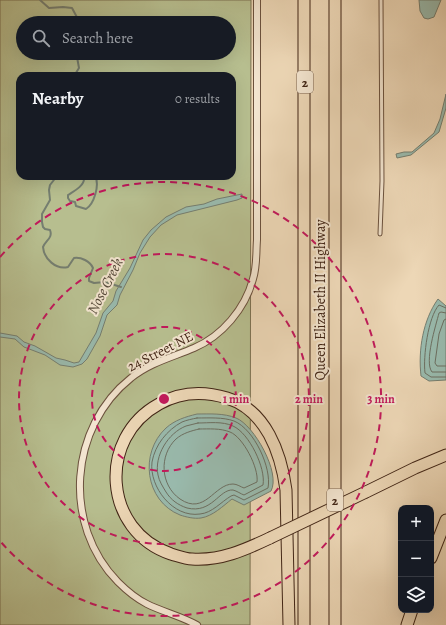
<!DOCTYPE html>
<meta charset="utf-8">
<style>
:root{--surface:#171b24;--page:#242831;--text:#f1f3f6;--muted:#9ea1a6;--line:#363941}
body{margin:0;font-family:Alegreya,serif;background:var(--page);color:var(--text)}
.controls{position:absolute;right:12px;bottom:12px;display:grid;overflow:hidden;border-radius:8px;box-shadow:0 4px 16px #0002}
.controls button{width:36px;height:36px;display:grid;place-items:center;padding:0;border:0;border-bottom:1px solid var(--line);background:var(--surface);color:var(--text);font:20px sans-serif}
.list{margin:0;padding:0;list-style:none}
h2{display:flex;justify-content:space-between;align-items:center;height:52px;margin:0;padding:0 16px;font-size:17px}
h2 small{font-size:13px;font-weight:400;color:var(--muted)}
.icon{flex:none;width:22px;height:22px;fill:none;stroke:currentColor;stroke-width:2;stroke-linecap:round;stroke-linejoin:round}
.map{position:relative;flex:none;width:446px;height:625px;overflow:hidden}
.search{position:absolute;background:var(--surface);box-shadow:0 4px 16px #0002;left:16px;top:16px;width:220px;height:44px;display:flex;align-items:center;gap:10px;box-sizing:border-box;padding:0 14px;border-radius:22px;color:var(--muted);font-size:15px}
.panel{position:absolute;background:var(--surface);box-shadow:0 4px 16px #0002;left:16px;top:72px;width:220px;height:108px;border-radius:12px}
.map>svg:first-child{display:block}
</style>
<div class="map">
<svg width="446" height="625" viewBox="0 0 446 625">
<rect width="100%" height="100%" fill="#edd7b6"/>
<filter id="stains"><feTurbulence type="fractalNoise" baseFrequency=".005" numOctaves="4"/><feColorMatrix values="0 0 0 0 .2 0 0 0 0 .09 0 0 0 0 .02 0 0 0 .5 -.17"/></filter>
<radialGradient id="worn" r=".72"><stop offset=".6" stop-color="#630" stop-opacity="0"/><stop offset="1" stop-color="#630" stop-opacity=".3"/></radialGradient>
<path fill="#b7be8f" stroke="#7c7152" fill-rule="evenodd" d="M0 0H251L250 625H0ZM23 23H229V53H23ZM20 76H232V176H20Z"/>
<path fill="#99baad" stroke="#757e70" d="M419 0H441L434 17 428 19 424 18 420 11Z
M446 94V108L439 132 411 155 397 158 396 154 404 152H412L434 133 440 119Z
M242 194V198L237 200 177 215 161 225 150 237 140 253 133 270 120 295 117 305 107 315 100 336 87 359 82 364 73 367 60 365 45 355 24 347 15 339 0 337V333L17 336 24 342 35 346 56 358 65 360 74 363 79 362 96 333 103 313 113 301 116 291 130 268 143 240 151 230 166 217 186 207 204 204 217 199Z
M438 299 446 306V380L429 381 421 376C418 350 423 320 438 299Z
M197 414C210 414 224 413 236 418 254 425 281 473 271 491L244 505 232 499C223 506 213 516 201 518 194 519 186 517 180 515 145 501 139 453 166 428 175 420 185 417 197 414Z"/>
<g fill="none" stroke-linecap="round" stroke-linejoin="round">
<path stroke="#6c6f61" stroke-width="1" d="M446 308 439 305C428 317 423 357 425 373L431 377H446
M446 313 441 312 439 313C436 325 424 362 432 372H446
M446 319 444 320 439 334 435 363 437 366H446
M197 418C209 418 223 417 234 421 254 429 272 468 268 488L244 500 234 495 231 496C221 502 212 513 200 514 173 518 149 487 152 462 155 445 167 430 182 422 187 420 192 419 197 418Z
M198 423C209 423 222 421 233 426 249 433 266 468 263 485L244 495C241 494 237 491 233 490 219 489 212 514 187 508 178 505 171 500 166 492 163 487 159 481 158 475 154 456 168 433 186 426 190 425 194 424 198 423Z
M199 429C209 429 220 428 230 432 243 437 259 468 257 482L244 488C241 487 237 484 233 484 214 484 205 516 180 499 160 485 159 455 176 439 183 433 191 431 199 429Z"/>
<path stroke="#757e70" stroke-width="2" d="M40 0 49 8 63 7 72 8 80 23
M74 76 79 68 77 57 81 53
M57 176 50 185 49 190 50 200 42 214V222L43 227 45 229 50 230C53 238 46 240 43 247 44 259 56 270 68 267L74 258C81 257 90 261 93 268L89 278V281L94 283 105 282 121 287
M82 176 84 179C84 186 74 191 68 195V198L70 201 75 202 76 206 86 209C94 204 100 185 95 176"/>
<g stroke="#6b513d" stroke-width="5">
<path id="service" d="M380 234 382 181 381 0"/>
</g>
<g stroke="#6b513d" stroke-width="8">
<path id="minor" d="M197 625C181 616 163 612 147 604 137 599 126 590 118 582 62 525 69 427 131 378 149 363 173 357 194 348 222 336 245 309 253 279 257 267 256 253 257 240V0"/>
</g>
<g stroke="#402415" stroke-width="13">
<path id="motorway" d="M304 0V625
M366 492 415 468 446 455
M270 538C245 550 220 561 192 559 185 559 178 556 171 554 103 531 97 438 159 404 180 392 204 391 227 398 266 410 281 453 286 490L289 625
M431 558 446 520
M335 625V0
M407 625 412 610"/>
</g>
<use href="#service" stroke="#f3e5d0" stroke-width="3"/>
<use href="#minor" stroke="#f3e5d0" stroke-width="6"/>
<use href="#motorway" stroke="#edd7b6" stroke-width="11"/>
<g stroke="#402415" stroke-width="13" stroke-linecap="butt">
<path id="motorway-bridge" d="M270 538 366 492"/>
</g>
<use href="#motorway-bridge" stroke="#edd7b6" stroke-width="11"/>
</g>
<g fill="none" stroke="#c2185b" stroke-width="2" stroke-dasharray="7 5">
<circle cx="164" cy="399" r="72"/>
<circle cx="164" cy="399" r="145"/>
<path d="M0 257A217 217 0 1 1 0 541"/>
</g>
<g text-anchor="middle" stroke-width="4" stroke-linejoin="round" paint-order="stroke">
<g fill="#f3e5d0" stroke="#765e4d" stroke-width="1">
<rect x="297" y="71" width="16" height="22" rx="3"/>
<rect x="327" y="489" width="16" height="22" rx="3"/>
</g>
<g font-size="13" font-weight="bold" fill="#402415">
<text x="305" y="87">2</text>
<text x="335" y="505">2</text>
</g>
<g font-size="14" fill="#402415" stroke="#f3e5d0">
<text transform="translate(320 300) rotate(-90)" y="5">Queen Elizabeth II Highway</text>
<text transform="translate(160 351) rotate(-27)" y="5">24 Street NE</text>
</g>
<g font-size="15" font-style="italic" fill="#564a3b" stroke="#f3e5d0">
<text transform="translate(105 286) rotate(-63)" y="5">Nose Creek</text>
</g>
</g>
<circle cx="164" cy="399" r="6" fill="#c2185b" stroke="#f3e5d0" stroke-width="2"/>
<g font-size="12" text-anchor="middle" font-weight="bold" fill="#c2185b" stroke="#f3e5d0" stroke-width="4" stroke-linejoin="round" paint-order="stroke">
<text x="236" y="403">1 min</text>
<text x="309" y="403">2 min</text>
<text x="381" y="403">3 min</text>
</g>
<rect width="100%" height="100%" filter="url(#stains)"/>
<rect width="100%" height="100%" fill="url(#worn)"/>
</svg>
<div class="controls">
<button>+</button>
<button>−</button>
<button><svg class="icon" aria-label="layers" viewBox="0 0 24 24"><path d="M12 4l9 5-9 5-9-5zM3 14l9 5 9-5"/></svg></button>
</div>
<div class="search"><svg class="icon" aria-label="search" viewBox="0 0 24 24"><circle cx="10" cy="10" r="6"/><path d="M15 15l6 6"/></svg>Search here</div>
<section class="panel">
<h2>Nearby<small>0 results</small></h2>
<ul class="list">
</ul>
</section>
</div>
